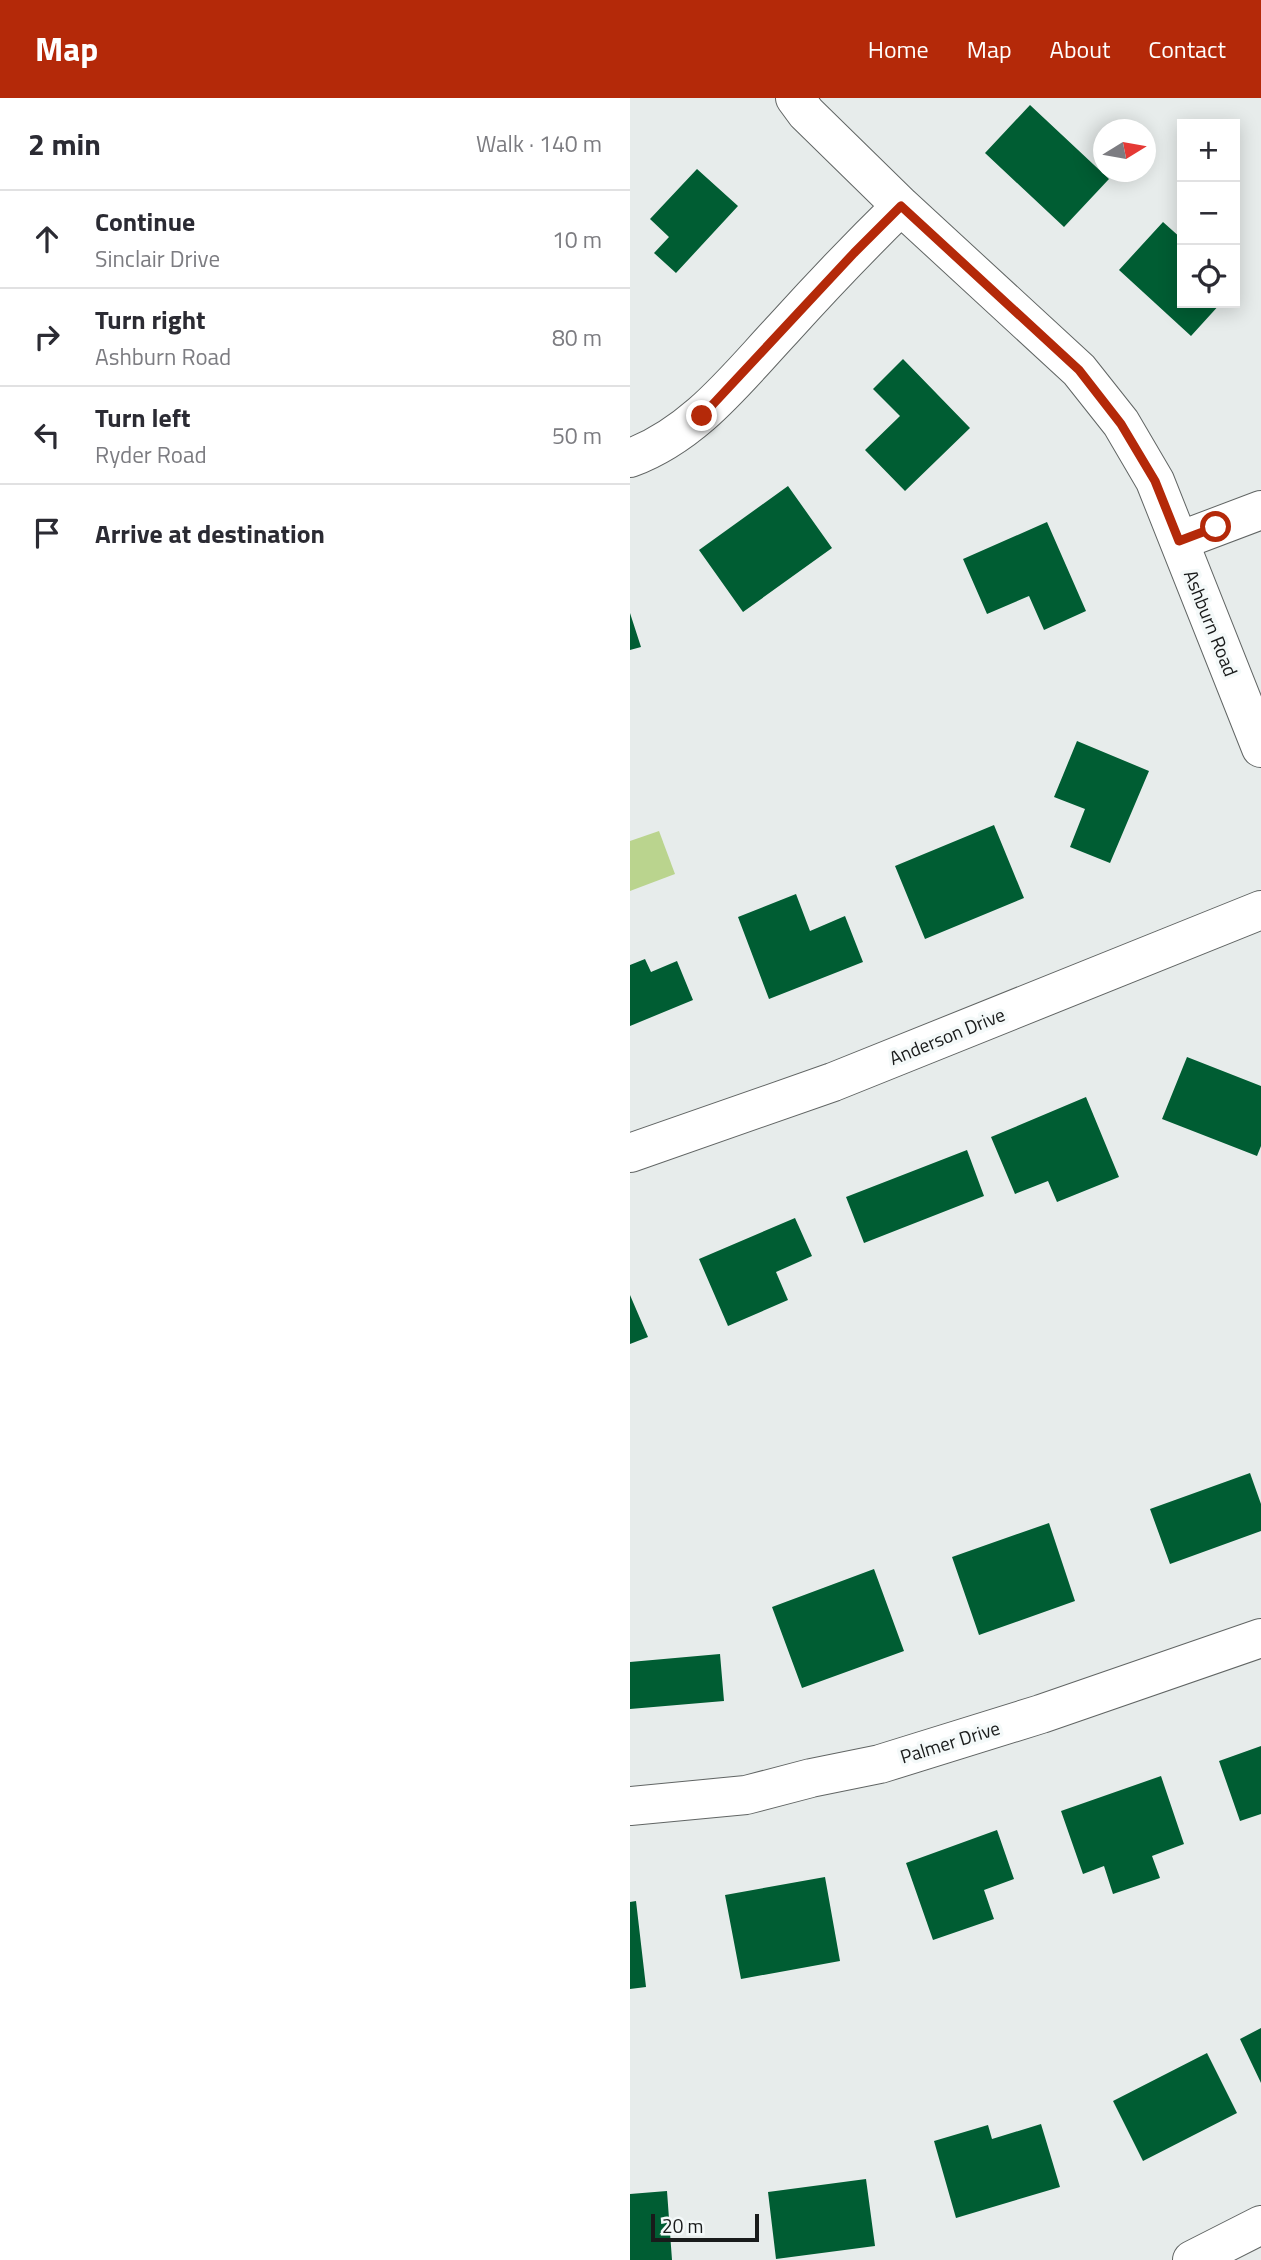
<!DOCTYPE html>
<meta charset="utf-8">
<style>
:root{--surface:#fff;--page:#f7f7f7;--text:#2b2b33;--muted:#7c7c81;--line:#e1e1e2;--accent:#b42909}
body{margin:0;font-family:"Titillium Web",sans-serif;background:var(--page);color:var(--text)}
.controls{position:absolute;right:21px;top:21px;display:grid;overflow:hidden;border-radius:0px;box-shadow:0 4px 18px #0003}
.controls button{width:63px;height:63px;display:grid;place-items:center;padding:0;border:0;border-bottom:2px solid var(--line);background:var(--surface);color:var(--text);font:35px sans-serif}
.compass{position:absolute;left:463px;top:21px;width:63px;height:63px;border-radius:50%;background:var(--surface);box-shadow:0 4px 18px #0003;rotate:79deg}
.scale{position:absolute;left:21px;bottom:18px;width:108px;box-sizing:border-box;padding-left:7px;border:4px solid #191b1b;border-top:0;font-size:19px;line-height:24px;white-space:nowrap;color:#191b1b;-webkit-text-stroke:5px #f4f9f9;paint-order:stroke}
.stop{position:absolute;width:21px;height:21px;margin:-16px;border:5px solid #b42909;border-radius:50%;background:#fff}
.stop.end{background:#b42909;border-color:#fff;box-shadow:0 2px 7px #0008}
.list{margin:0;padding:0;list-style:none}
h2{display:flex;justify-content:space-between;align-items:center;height:91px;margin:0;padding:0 28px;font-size:30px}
h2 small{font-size:23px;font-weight:400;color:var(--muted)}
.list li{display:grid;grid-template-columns:46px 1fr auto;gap:21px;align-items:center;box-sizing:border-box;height:98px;padding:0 28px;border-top:2px solid var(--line)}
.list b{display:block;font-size:26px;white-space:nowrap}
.list p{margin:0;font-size:23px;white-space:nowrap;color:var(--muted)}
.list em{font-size:23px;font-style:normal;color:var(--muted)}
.icon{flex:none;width:38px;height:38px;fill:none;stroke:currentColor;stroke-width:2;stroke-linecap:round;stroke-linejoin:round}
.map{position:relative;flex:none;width:631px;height:2162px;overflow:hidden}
header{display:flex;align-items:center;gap:42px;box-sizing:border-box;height:98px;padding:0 35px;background:var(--accent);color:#fff}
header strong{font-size:33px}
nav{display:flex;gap:38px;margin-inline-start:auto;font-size:24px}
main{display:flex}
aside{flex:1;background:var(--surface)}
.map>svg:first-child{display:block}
</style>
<header>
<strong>Map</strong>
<nav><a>Home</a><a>Map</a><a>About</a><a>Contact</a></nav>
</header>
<main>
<aside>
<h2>2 min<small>Walk · 140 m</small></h2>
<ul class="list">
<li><svg class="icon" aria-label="ahead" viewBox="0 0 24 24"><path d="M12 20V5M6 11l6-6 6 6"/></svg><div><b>Continue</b><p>Sinclair Drive</p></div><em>10 m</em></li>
<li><svg class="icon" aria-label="right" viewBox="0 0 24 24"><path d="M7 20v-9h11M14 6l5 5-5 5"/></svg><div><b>Turn right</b><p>Ashburn Road</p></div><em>80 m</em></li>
<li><svg class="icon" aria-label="left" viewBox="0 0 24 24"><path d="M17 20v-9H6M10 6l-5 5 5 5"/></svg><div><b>Turn left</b><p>Ryder Road</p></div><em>50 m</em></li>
<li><svg class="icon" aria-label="arrive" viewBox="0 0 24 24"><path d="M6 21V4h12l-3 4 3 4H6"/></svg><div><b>Arrive at destination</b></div></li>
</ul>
</aside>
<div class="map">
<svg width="631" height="2162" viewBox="0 0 631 2162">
<rect width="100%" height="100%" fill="#e7eceb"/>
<path fill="#bad48e" d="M29 733 45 776 0 793V743Z"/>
<path fill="#005d33" d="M400 7 479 81 434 129 355 55Z
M67 71 108 108 46 175 24 155 39 139 20 121Z
M533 124 552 141V205H591L561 238 489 172Z
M273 261 340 330 275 393 235 352 270 318 243 291Z
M158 388 202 450 113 514 69 452Z
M417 424 456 513 414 532 399 498 357 516 333 461Z
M0 515 11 549 0 552Z
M447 643 519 673 480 765 440 749 455 711 424 699Z
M364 727 394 800 295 841 265 768Z
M166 796 180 833 215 818 233 864 139 901 108 819Z
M15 861 21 874 47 863 63 902 0 928V867Z
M557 959 631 988V1048L627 1058 532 1021Z
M456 999 489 1079 427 1104 418 1083 385 1096 361 1039Z
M337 1052 354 1098 234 1145 216 1099Z
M165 1120 182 1158 146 1174 158 1202 98 1228 69 1161Z
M0 1197 18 1239 0 1246Z
M620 1375 631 1406V1433L540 1466 520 1411Z
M419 1425 445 1503 349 1537 322 1459Z
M244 1471 274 1553 172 1590 142 1509Z
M90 1556 94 1603 0 1611V1564Z
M631 1648V1716L610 1723 589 1663Z
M531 1678 554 1746 522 1758 530 1780 483 1796 474 1768 453 1776 431 1713Z
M367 1732 384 1781 354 1792 364 1821 303 1842 276 1765Z
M195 1779 210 1863 111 1881 95 1797Z
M6 1803 16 1889 0 1891V1804Z
M631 1930V1985L610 1941Z
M577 1955 607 2015 513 2063 483 2003Z
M411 2026 430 2089 326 2120 304 2043 358 2027 362 2041Z
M236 2081 245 2148 146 2161 138 2094Z
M37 2093 42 2162H0V2096Z"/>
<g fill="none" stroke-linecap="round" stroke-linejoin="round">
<g stroke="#616564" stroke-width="40">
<path id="minor" d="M165 0 176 15 271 108 449 272 491 325 525 383 631 650
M0 360C65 336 107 280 153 231 191 189 230 148 271 108
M549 443 631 412
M0 1055 203 984 631 812
M0 1708 116 1697 181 1680 250 1666 411 1616 631 1540
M562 2162 631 2127"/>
</g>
<use href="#minor" stroke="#fff" stroke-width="38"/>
</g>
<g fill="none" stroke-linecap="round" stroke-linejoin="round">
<path stroke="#b42909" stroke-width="9" d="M72 318 224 155 271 108 449 272 491 326 525 383 549 443 586 429"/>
</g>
<g text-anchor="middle" stroke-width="7" stroke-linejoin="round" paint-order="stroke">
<g font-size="19" fill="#191b1b" stroke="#f4f9f9">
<text transform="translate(581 525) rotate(68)" y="7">Ashburn Road</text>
<text transform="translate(317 938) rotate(-22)" y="7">Anderson Drive</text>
<text transform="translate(320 1644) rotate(-17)" y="7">Palmer Drive</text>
</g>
</g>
</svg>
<div class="controls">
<button>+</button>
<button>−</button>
<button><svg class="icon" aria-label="locate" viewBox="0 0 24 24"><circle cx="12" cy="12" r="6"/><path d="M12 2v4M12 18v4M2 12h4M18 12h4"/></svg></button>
</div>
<svg class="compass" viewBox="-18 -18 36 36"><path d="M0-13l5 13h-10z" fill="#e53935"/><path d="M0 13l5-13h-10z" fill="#7c7c81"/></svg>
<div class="scale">20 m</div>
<div class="stop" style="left:586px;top:429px"></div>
<div class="stop end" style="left:72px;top:318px"></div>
</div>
</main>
